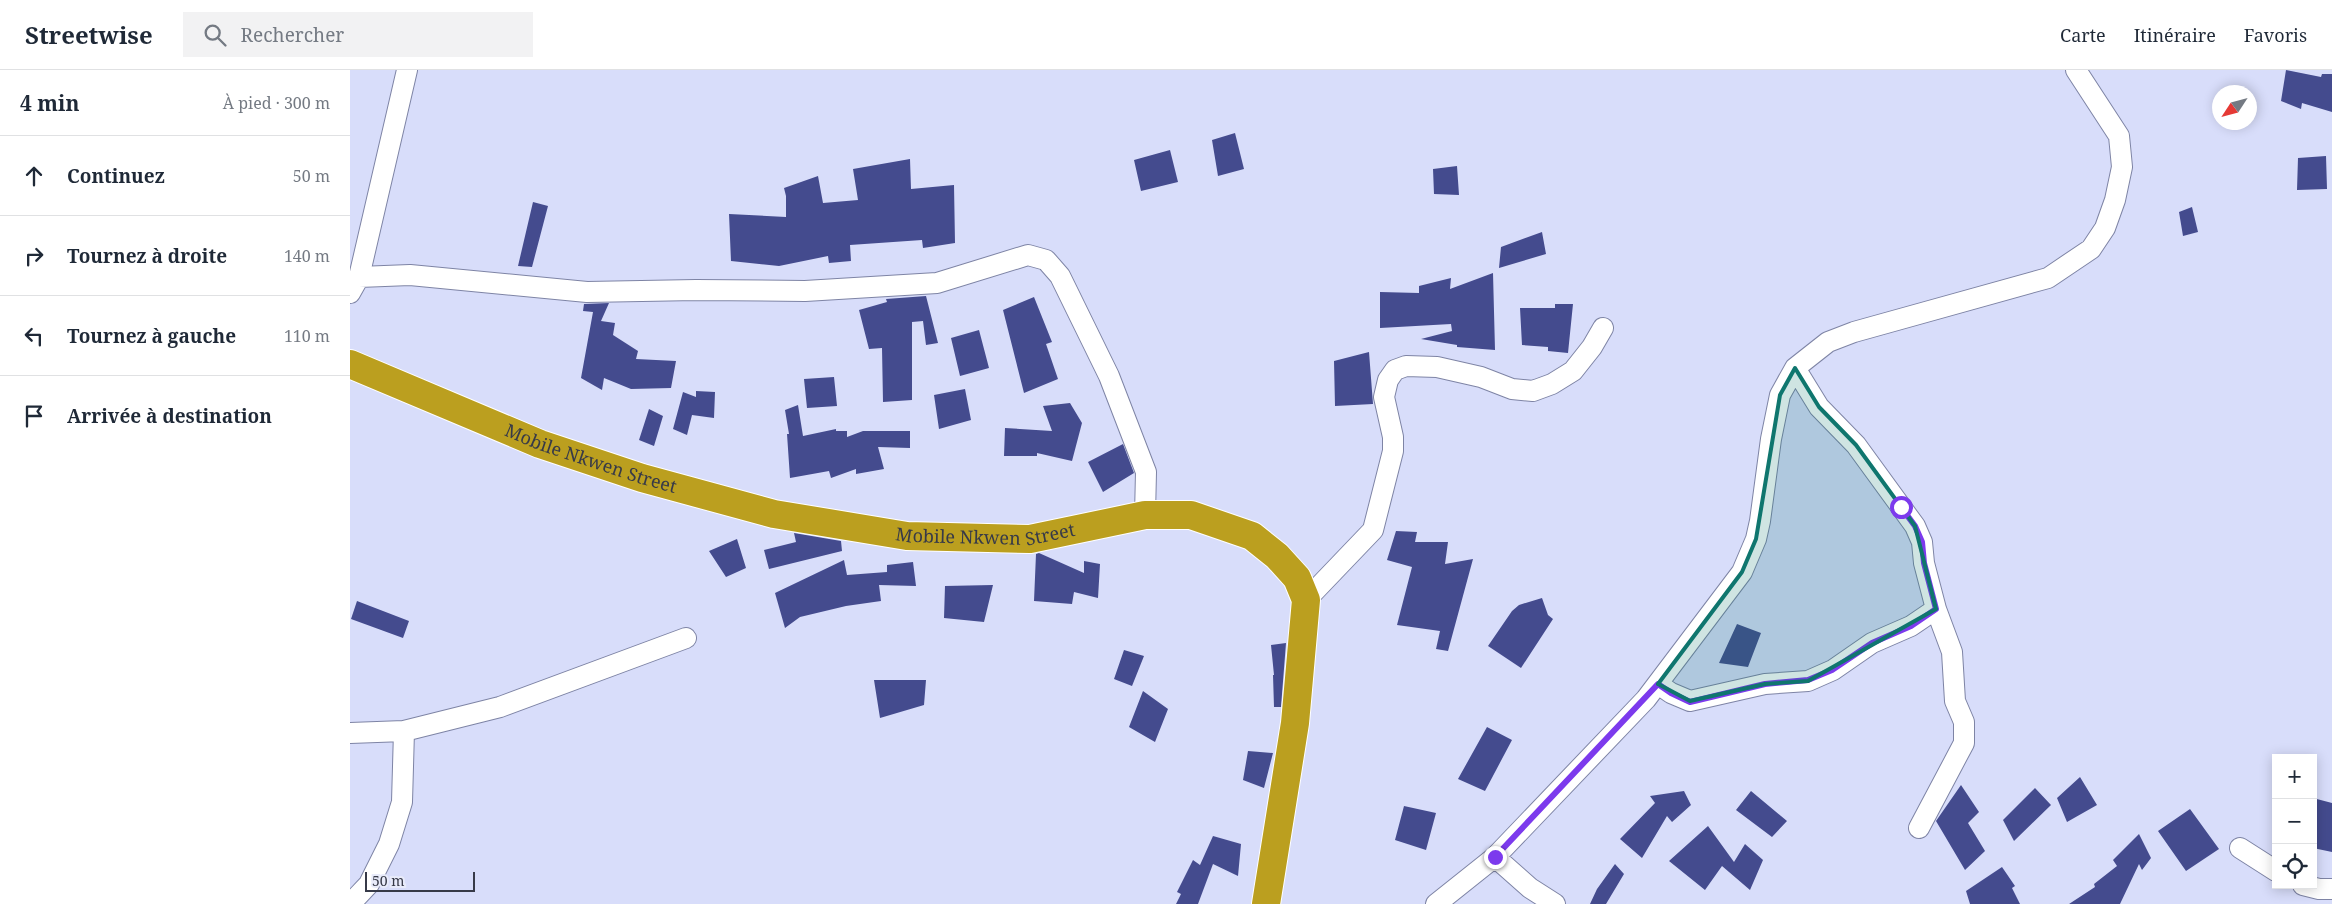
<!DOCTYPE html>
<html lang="fr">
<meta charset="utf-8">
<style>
:root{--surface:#fff;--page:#f2f2f3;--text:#1f2937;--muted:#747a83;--line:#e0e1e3}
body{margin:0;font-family:"Noto Serif",serif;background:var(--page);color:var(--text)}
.controls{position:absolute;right:15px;bottom:15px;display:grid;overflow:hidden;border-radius:0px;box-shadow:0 2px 12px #0003}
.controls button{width:45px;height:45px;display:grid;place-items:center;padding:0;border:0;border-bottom:1px solid var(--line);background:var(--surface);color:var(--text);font:25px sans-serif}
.compass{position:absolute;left:1862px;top:15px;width:45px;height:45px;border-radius:50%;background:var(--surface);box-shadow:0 2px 12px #0003;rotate:234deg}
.scale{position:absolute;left:15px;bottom:12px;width:110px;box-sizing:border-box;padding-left:5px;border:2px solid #373a48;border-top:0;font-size:14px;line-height:18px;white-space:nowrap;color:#373a48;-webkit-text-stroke:4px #e8ebfa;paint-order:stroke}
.stop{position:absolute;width:15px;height:15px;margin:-11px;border:4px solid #7c3aed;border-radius:50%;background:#fff}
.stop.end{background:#7c3aed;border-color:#fff;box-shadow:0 1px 5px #0008}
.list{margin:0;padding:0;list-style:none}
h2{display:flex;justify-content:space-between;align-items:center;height:65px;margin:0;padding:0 20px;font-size:21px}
h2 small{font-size:16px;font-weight:400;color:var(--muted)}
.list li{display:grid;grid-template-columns:32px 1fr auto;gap:15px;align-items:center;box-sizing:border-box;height:80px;padding:0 20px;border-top:1px solid var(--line)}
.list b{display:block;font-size:19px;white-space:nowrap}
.list em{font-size:16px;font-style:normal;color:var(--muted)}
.icon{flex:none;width:28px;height:28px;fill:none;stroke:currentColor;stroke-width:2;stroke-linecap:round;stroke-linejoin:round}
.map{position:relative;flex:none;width:1982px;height:834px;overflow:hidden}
header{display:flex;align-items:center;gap:30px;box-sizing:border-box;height:70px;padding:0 25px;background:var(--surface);border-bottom:1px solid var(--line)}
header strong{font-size:24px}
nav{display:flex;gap:28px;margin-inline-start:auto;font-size:18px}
.search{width:350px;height:45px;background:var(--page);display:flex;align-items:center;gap:12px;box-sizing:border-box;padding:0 18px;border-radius:0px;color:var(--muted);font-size:19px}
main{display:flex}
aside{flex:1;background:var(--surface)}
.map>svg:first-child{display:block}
</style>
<header>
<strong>Streetwise</strong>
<div class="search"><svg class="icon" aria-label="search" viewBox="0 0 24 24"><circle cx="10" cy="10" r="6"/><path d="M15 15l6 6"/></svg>Rechercher</div>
<nav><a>Carte</a><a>Itinéraire</a><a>Favoris</a></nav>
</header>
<main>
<aside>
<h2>4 min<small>À pied · 300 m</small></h2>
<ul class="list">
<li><svg class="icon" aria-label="ahead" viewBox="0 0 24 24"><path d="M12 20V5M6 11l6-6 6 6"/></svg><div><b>Continuez</b></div><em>50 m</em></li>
<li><svg class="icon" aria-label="right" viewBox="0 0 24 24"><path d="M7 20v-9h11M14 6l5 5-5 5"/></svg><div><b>Tournez à droite</b></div><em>140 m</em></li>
<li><svg class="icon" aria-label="left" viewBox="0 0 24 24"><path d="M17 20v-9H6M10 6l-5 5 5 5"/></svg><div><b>Tournez à gauche</b></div><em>110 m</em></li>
<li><svg class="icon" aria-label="arrive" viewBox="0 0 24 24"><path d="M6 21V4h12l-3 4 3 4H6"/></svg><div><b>Arrivée à destination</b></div></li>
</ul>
</aside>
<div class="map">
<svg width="1982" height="834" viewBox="0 0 1982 834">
<rect width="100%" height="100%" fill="#d8ddfa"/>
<path fill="#444b8e" d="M1936 0 1971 7 1972 4H1982V42L1952 33 1951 39 1931 31Z
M885 63 894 99 868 106 862 70Z
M820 80 828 112 791 121 784 90Z
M1976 86 1977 119 1947 120 1948 88Z
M560 89 561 119 604 115 605 173 573 178 572 170 500 175 501 191 479 193 478 186 429 196 381 191 379 144 436 147V126L434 118 468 106 473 133 508 130 503 99Z
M1107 96 1109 125 1084 124 1083 99Z
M183 132 198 136 182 197 168 196Z
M1842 137 1848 162 1833 166 1829 142Z
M1192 162 1196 184 1149 198 1151 177Z
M1143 203 1145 280 1107 277V275L1071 269 1102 261 1101 254 1030 258V222L1069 223V216L1101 208 1100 219Z
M576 226 588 273 576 275 573 251 562 252V330L533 332 532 278 519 279 509 240 537 232 536 229Z
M684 227 702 272 696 274 708 309 674 323 653 240Z
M259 233 251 251 265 253 263 265 288 281 286 289 326 291 321 318 281 319 254 308 252 320 231 308 243 242 233 241 234 234Z
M1205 234H1223L1218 283 1198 281V277L1172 275 1170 238H1205Z
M629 260 639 298 610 306 601 268Z
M1019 282 1023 334 985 336 984 291Z
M484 307 487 336 457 338 454 309Z
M615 319 621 350 589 359 584 325Z
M346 321 365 322 364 348 342 345 337 365 323 359 333 322 346 327Z
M720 333 732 353 722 391 687 383V386H654L655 358 702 361 693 336Z
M448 335 453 366 486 359V361H497V367L513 361H560V378L528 377 534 399 506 404V399L481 408 479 401 440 408 437 364H439L435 340Z
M299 339 313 346 304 376 289 370Z
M773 374 784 403 753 422 738 392Z
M1046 461 1067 462 1065 472H1098L1095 494 1123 489 1098 581 1086 579 1090 561 1047 555 1062 497 1037 490Z
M444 463 491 471 492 481 419 499 414 480 446 472Z
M387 469 396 498 376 507 359 481Z
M689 483 734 503V491L750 494 748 528 724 522 722 534 684 531 686 484Z
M494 490 497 505 537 502V495L563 492 566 516 529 515 531 531 496 536 450 547 435 558 425 523Z
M643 515 634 552 594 548 595 516Z
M1192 528 1198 545 1203 549 1171 598 1138 576 1162 541 1169 535Z
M7 531 59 551 53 568 1 549Z
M1387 554 1411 563 1398 597 1369 593Z
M936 573 931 637H924L923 605H924L921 575Z
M774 580 794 586 782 616 764 609Z
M524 610H576L574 635 530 648Z
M793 621 818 639 805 672 779 657Z
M1137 657 1162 670 1135 721 1108 709Z
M898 681 923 683 914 718 893 710Z
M1730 707 1747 735 1717 752 1707 728Z
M1611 715 1629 742 1618 753 1635 781 1615 800 1586 751Z
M1685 718 1701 735 1664 771 1653 750Z
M1334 721 1341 735 1322 752 1317 746 1292 788 1270 769 1305 733 1300 726Z
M1401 721 1437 751 1422 767 1386 740Z
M1963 728 1982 733V782L1963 778Z
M1054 736 1086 743 1076 780 1045 770Z
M1840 739 1869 779 1836 801 1808 761Z
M1358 756 1384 792 1395 774 1413 790 1400 820 1372 796 1355 820 1319 791Z
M1789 764 1801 788 1792 800 1789 794 1770 834H1719L1745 817 1744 814 1767 796 1763 790Z
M863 766 891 774 888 806 863 794 848 834H826L831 824 827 822 843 790 850 795Z
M1265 794 1274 804 1256 834H1240L1247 819Z
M1652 797 1665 816 1662 818 1670 834H1620L1616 821Z"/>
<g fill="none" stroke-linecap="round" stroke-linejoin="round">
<g stroke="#7e84a5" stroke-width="22">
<path id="minor" d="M9 207 60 205 237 222 346 220 455 221 587 213 678 185 696 190 710 206 759 306 796 402 795 445
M0 223 9 207 57 0
M1445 298 1469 337 1506 375 1565 456 1572 472 1574 493 1586 539 1602 582 1605 631 1614 652V673L1569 758
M956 530 1023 460 1043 381V367L1034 327 1038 310 1045 300 1056 296 1087 297 1131 307 1162 319 1183 321 1202 314 1223 301 1242 277 1253 258
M1308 614 1321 623 1340 631 1415 614 1458 611 1483 600 1522 573 1561 556 1586 539
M0 663 54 661 150 637 336 568
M1890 778 1926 801
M1145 787 1180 818 1205 834
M1953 815 1969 819H1982
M3 831 19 814 39 774 52 732 54 661
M1086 834 1145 787 1296 629 1392 502 1406 469 1410 451 1421 369 1430 325 1445 298 1478 272 1504 262 1698 208 1741 179 1755 158 1765 130 1772 97 1769 66 1726 0"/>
</g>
<g stroke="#fff" stroke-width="30">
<g id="highway">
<path id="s1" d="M0 294 190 374 292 408 424 444 557 466 680 469 795 445H841L902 466 927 486 947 508 956 530 945 653 916 834"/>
</g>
</g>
<use href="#minor" stroke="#fff" stroke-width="20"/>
<use href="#highway" stroke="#bb9f1f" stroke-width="28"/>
</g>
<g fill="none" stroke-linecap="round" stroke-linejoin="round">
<path stroke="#7c3aed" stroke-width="6" d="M1145 787 1308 614 1321 623 1340 632 1415 614 1458 610 1482 600 1522 573 1561 556 1586 539 1574 493 1572 472 1565 456 1551 437"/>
</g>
<path fill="#0f766e" fill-opacity="0.2" stroke="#0f766e" stroke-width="4" stroke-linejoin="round" d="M1445 298 1469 337 1506 375 1565 456 1586 539 1458 611 1415 614 1340 631 1308 614 1392 502 1406 469 1430 325Z"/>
<g text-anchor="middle" stroke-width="5" stroke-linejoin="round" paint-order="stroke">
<g font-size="18" fill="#373a48" stroke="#e8ebfa">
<text dy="6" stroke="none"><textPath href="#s1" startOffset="259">Mobile Nkwen Street</textPath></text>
<text dy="6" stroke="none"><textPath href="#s1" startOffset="664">Mobile Nkwen Street</textPath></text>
</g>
</g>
</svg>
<div class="controls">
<button>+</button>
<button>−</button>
<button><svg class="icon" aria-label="locate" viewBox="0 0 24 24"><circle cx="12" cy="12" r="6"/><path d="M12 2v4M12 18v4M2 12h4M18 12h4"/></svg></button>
</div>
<svg class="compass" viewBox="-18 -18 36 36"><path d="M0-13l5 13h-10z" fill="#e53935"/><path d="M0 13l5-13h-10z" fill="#747a83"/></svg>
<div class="scale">50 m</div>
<div class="stop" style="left:1551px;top:437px"></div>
<div class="stop end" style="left:1145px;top:787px"></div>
</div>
</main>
